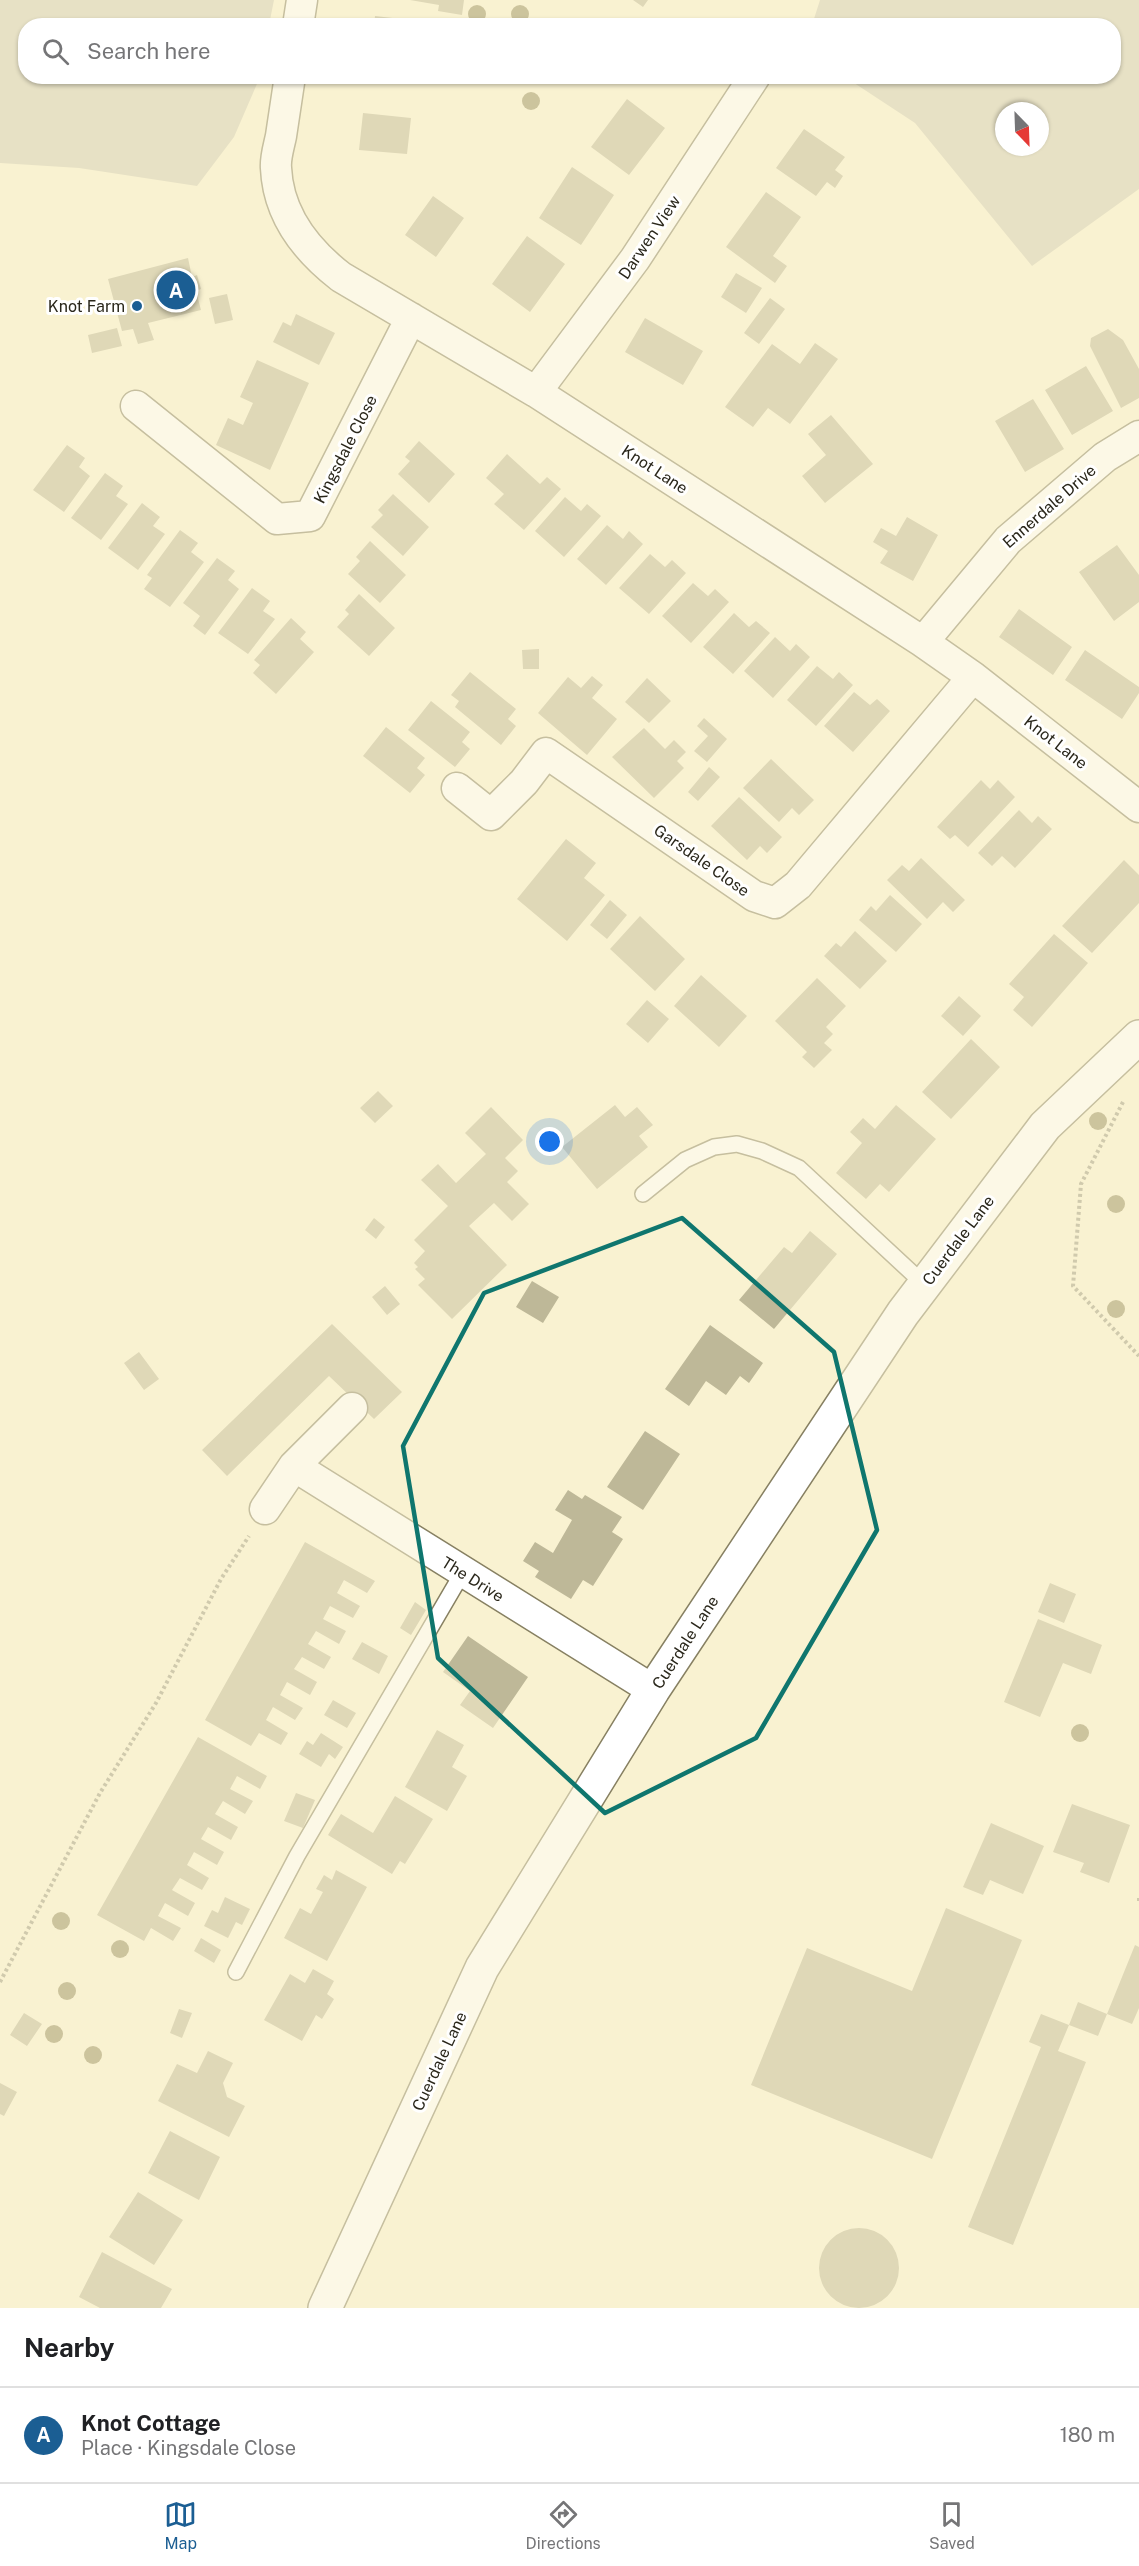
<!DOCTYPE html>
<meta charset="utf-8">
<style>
:root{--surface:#fff;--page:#f2f2f2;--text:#202124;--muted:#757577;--line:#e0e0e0;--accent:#1b5e93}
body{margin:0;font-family:"Public Sans",sans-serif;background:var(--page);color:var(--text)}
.compass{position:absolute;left:995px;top:102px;width:54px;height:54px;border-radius:50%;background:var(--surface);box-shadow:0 2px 4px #0004;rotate:157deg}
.you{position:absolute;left:550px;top:1142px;width:21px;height:21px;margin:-15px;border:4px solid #fff;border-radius:50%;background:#1a73e8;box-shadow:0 0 0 9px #1a73e833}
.badge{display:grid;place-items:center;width:39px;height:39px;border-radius:50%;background:var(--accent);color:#fff;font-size:20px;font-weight:700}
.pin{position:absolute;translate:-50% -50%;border:3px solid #fff;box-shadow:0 2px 6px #0006}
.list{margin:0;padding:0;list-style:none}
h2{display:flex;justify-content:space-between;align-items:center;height:78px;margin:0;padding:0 24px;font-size:26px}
h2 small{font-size:20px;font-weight:400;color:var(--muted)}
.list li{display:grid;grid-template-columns:39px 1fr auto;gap:18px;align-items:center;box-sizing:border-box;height:96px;padding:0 24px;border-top:2px solid var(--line)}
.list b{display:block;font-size:22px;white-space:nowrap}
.list p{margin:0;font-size:20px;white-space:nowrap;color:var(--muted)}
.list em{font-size:20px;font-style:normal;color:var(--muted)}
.icon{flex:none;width:33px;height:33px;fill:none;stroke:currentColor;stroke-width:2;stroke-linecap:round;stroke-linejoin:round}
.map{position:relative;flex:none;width:1139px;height:2308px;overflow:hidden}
.search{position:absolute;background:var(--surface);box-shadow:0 2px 4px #0004;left:18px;right:18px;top:18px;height:66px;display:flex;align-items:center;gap:15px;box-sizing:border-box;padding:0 21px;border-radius:24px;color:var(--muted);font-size:22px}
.sheet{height:174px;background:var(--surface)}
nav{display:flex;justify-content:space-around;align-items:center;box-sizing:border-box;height:84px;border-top:2px solid var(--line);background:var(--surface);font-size:16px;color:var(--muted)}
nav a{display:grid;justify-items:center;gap:3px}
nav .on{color:var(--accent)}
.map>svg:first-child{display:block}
</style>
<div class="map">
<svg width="1139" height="2308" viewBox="0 0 1139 2308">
<rect width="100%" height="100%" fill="#f9f2d1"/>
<path fill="#d1cdb6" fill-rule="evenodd" d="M0 0H274L269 25 26 26V76L260 77 234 137 197 186 79 168 0 163Z
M820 0H1139V189L1032 266 915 123 845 77 1114 76V26L812 25ZM1004 111H1040V147H1004Z"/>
<path fill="#beb898" d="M410 0H464L462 15 438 11 439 5Z
M633 0H648L643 7Z
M375 16 436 23V26H374Z
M390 76H420L419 81Z
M627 99 665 128 629 175 591 147Z
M363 113 411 118 407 154 359 150Z
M804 129 845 157 835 170 843 176 835 188 827 182 816 196 776 168Z
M572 167 614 195 581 245 539 218Z
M766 192 801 217 773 256 787 266 775 283 726 247Z
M433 196 464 218 436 257 405 235Z
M527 236 565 264 530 312 492 284Z
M188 258 192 277 197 275 201 289 196 291 201 310 148 323 154 340 138 344 133 329 122 331 108 279Z
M736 273 762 288 746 313 721 297Z
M227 294 233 320 215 324 209 298Z
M770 298 785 309 759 344 744 333Z
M296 314 335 333 319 365 273 342 283 322 291 326Z
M645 318 703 351 683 385 625 352Z
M117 328 122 346 92 353 88 335Z
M1108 329 1123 340 1139 369V398L1121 408 1090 346 1091 338Z
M815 343 838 359 790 424 768 408 753 427 725 407 772 344 800 364Z
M257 360 309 383 270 470 216 445 228 418 243 425 253 403 240 397Z
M1086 366 1113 411 1072 435 1045 390Z
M1033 399 1064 449 1025 472 995 421Z
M831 415 873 464 825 503 802 476 826 455 808 434Z
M419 441 455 474 429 503 398 474 410 461 405 457Z
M67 445 85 458 79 467 90 476 64 512 33 490Z
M507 454 540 484 547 477 561 489 524 530 494 504 504 494 486 478Z
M105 473 123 486 116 496 128 504 101 540 71 518Z
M393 494 429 527 403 556 371 527 383 515 378 510Z
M565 497 581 511 587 504 601 516 564 557 535 531Z
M142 503 160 517 153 526 165 534 138 570 108 548Z
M907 517 938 535 913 581 880 563 888 551 873 542 881 528 896 536Z
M607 525 623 539 629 531 643 544 606 585 577 559Z
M180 530 198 543 191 552 204 562 170 607 144 589 152 578 147 575Z
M370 541 406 575 380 603 348 574 360 561 356 557Z
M1117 545 1139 575V602L1114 621 1079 572Z
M650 554 665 567 672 560 686 573 649 614 619 588Z
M217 558 235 571 228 580 239 589 205 635 193 626 200 616 183 603Z
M693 583 708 596 715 589 729 602 691 643 662 616Z
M252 588 270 601 263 611 275 619 248 654 218 633Z
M359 594 395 628 369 656 337 627 349 614 345 610Z
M1019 609 1072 647 1053 675 999 637Z
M734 613 749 627 756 621 770 633 733 674 703 647Z
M291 618 306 632 300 639 314 652 276 694 253 673 260 665 254 660Z
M775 637 790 651 796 644 810 657 773 698 744 671Z
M539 649V669H523L522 650Z
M1085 650 1139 687V693L1122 719 1065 680Z
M817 666 833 679 839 672 853 685 816 726 787 700Z
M470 672 516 709 508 719 516 726 501 745 455 707 459 701 451 695Z
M592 676 603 685 592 698 617 719 587 755 538 713 568 677 581 688Z
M647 678 671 701 649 723 625 702Z
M854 692 870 705 877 699 890 711 853 752 824 726Z
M431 701 470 732 462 742 470 749 455 767 408 730Z
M704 718 727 739 707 762 694 751 708 736 697 726Z
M386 727 425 758 417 768 425 775 410 793 363 756Z
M644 728 665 749 674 740 686 752 677 761 684 768 654 798 612 757Z
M771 759 814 800 799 815 792 808 779 822 743 788Z
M709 767 720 777 698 801 688 792Z
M981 780 990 789 998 780 1015 797 968 847 955 835 950 839 937 827Z
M739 797 782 837 767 853 760 846 747 860 711 826Z
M1019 810 1032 823 1038 816 1052 829 1015 868 1002 856 992 866 978 853Z
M566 839 596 863 584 878 605 895 567 941 517 899Z
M921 858 965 900 953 912 943 902 927 919 887 880 902 865 909 871Z
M1124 860 1139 875V903L1092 953 1062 926Z
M890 895 922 924 896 952 859 920 871 906 876 911Z
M610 900 627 915 607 939 590 925Z
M640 916 685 959 655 991 610 949Z
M855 931 887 961 860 989 824 956 836 943 841 947Z
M1054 934 1088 963 1032 1027 1013 1010 1024 997 1009 984Z
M701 975 747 1016 719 1047 674 1006Z
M817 978 846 1006 826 1027 833 1034 824 1043 832 1050 814 1068 802 1057 807 1052 775 1021Z
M959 996 981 1016 963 1036 941 1016Z
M647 1000 669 1019 648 1043 626 1024Z
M971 1039 1000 1067 951 1119 922 1092Z
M378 1091 393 1106 375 1123 360 1108Z
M615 1105 625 1117 637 1107 653 1125 639 1136 648 1147 597 1189 562 1147Z
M896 1105 936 1139 889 1192 880 1184 866 1199 836 1173 862 1143 850 1132 863 1118 875 1129Z
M491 1107 523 1140 505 1158 518 1171 507 1182 529 1204 512 1221 494 1203 469 1226 507 1265 452 1319 418 1285 425 1279 415 1269 418 1267 414 1263 425 1251 414 1240 448 1206 421 1180 438 1164 456 1183 486 1154 465 1133Z
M374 1218 385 1227 376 1239 365 1230Z
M810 1231 837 1254 774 1329 739 1300 784 1247 792 1253Z
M532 1281 559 1297 543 1323 516 1307Z
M385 1286 400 1304 387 1315 372 1297Z
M332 1324 402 1392 374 1419 329 1376 227 1476 202 1450Z
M710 1325 763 1363 749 1383 740 1376 726 1395 706 1381 689 1406 665 1389Z
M139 1352 159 1379 144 1390 124 1363Z
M645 1431 680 1454 643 1510 607 1487Z
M568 1490 582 1499 585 1495 622 1517 612 1532 623 1539 593 1586 583 1580 571 1599 535 1577 539 1571 523 1561 535 1542 553 1553 572 1520 555 1510Z
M305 1542 375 1581 367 1593 344 1580 337 1593 360 1606 353 1618 330 1606 323 1619 346 1631 339 1644 316 1631 308 1644 331 1657 324 1669 302 1657 294 1669 317 1682 310 1695 287 1682 280 1695 303 1708 295 1720 273 1707 266 1720 288 1733 281 1745 259 1733 251 1746 205 1720Z
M1050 1583 1076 1594 1064 1623 1038 1612Z
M415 1602 426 1610 411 1635 400 1628Z
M1038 1619 1102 1645 1091 1674 1063 1663 1040 1717 1004 1702Z
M468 1636 528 1677 493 1728 460 1705 470 1691 443 1672Z
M362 1642 388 1656 379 1674 352 1659Z
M333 1700 356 1713 347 1728 324 1715Z
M437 1730 464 1745 452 1767 467 1776 447 1811 405 1787Z
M321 1733 343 1747 335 1759 329 1754 321 1767 299 1754 307 1741 313 1745Z
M198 1737 267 1776 260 1789 237 1776 230 1789 253 1801 245 1814 223 1801 215 1814 238 1827 231 1840 208 1827 201 1839 224 1852 217 1865 194 1852 187 1865 209 1878 202 1890 180 1878 172 1890 195 1903 188 1916 165 1903 158 1916 181 1928 173 1941 151 1928 144 1941 97 1915Z
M296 1793 315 1800 303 1828 284 1821Z
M395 1796 433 1819 405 1864 400 1861 392 1874 328 1835 341 1814 373 1833Z
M1072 1804 1130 1825 1109 1883 1080 1872 1084 1863 1053 1852Z
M991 1823 1044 1846 1023 1894 990 1880 983 1895 963 1887Z
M336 1870 367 1887 327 1961 284 1938 300 1908 311 1914 323 1892 316 1889 324 1875 332 1880Z
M225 1897 250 1909 242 1925 236 1922 228 1938 204 1926 212 1910 218 1913Z
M946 1908 1022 1940 932 2159 751 2085 807 1948 912 1991Z
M201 1938 221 1950 214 1963 194 1951Z
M1135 1945 1139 1947V2008L1132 2024 1107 2014Z
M313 1969 334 1981 327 1994 334 1999 322 2019 316 2015 302 2041 264 2020 290 1974 305 1983Z
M1078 2002 1107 2014 1098 2036 1069 2025Z
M179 2009 192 2013 182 2038 170 2033Z
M24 2013 42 2024 27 2046 10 2035Z
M1041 2014 1069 2025 1058 2051 1086 2062 1013 2245 968 2227 1041 2047 1029 2042Z
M208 2051 233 2063 223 2083 227 2097 245 2106 229 2137 158 2101 177 2064 197 2073Z
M0 2083 17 2092 4 2116 0 2114Z
M170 2131 220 2157 199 2200 148 2173Z
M138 2192 183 2220 154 2265 109 2237Z
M819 2268a40 40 0 1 1 80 0a40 40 0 1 1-80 0Z
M102 2252 172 2289 161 2308H100L79 2297Z"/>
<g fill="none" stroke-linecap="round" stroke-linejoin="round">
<g stroke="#878062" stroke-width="18">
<path id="service" d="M643 1194 685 1160 714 1147 737 1144 762 1151 799 1168 925 1285
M236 1972 297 1856 463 1572"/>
</g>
<g stroke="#878062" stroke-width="33">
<path id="minor" d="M298 26 302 0
M290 76C287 96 284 116 281 136 279 146 275 158 276 168 278 214 306 250 341 277L536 392 923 642 973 677 1139 807
M536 392 635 259 755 76
M136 406 277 519 310 516 411 318
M923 642 1008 540 1105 457 1139 436
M457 788 491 815 524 782 546 753 754 896 775 903 798 885 973 677
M294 1466 653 1690
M265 1509 294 1466 352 1408"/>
</g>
<g stroke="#878062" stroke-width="36">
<path id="secondary" d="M325 2308 482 1968 653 1690 903 1313 1045 1126 1139 1037"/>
</g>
<path stroke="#9e9981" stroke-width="4" stroke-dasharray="3 3" stroke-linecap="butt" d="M1123 1102 1081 1184 1073 1286 1139 1356
M1139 1898V1903
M0 1982 100 1793 156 1703 221 1579 249 1536"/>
<use href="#service" stroke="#fff" stroke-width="15"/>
<use href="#minor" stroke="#fff" stroke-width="30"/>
<use href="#secondary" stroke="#fff" stroke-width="33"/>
</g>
<g fill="#968c5e">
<circle cx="477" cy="14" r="9"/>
<circle cx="520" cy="14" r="9"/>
<circle cx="531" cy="101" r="9"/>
<circle cx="1098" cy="1121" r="9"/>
<circle cx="1116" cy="1204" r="9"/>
<circle cx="1116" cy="1309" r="9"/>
<circle cx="1080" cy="1733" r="9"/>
<circle cx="61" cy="1921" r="9"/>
<circle cx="120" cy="1949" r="9"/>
<circle cx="67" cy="1991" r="9"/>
<circle cx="54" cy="2034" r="9"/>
<circle cx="93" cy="2055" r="9"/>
</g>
<path d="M0 0H1139V2308H0ZM682 1218 834 1352 877 1530 756 1738 605 1813 438 1658 403 1446 484 1293Z" fill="#f9f2d1" fill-opacity=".55" fill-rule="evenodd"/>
<path fill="none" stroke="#0f766e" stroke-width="4.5" stroke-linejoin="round" d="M682 1218 834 1352 877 1530 756 1738 605 1813 438 1658 403 1446 484 1293Z"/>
<circle fill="#1b5e93" stroke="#fff" stroke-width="2" cx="137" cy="306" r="6"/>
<g text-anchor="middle" stroke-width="6" stroke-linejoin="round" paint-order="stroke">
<g font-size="16" fill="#2a271b" stroke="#fff">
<text transform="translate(649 237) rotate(-56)" y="6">Darwen View</text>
<text transform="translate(345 449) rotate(-63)" y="6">Kingsdale Close</text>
<text transform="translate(655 469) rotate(33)" y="6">Knot Lane</text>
<text transform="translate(1049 506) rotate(-41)" y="6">Ennerdale Drive</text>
<text transform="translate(1056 742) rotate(38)" y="6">Knot Lane</text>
<text transform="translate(702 860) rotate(35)" y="6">Garsdale Close</text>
<text transform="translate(958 1240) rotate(-53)" y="6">Cuerdale Lane</text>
<text transform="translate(473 1579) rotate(32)" y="6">The Drive</text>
<text transform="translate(685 1642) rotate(-57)" y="6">Cuerdale Lane</text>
<text transform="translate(439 2061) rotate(-65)" y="6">Cuerdale Lane</text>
</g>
<g font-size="16" fill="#2a271b" stroke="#fff" text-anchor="end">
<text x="125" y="312">Knot Farm</text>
</g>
</g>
</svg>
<svg class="compass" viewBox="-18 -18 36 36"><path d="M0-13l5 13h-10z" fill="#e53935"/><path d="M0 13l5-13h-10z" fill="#757577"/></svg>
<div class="you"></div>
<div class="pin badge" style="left:176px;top:290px">A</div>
<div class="search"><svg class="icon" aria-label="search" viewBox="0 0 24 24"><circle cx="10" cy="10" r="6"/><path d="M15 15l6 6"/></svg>Search here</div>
</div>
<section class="sheet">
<h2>Nearby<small></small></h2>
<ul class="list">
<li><span class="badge">A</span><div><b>Knot Cottage</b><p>Place · Kingsdale Close</p></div><em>180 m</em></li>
</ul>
</section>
<nav>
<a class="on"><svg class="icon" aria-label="map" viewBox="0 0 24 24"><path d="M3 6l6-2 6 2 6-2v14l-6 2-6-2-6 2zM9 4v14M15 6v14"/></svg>Map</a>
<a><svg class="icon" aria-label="directions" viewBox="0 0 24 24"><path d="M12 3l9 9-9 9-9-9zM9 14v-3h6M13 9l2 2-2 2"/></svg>Directions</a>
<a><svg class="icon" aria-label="saved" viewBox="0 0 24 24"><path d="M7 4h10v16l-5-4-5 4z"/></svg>Saved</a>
</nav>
